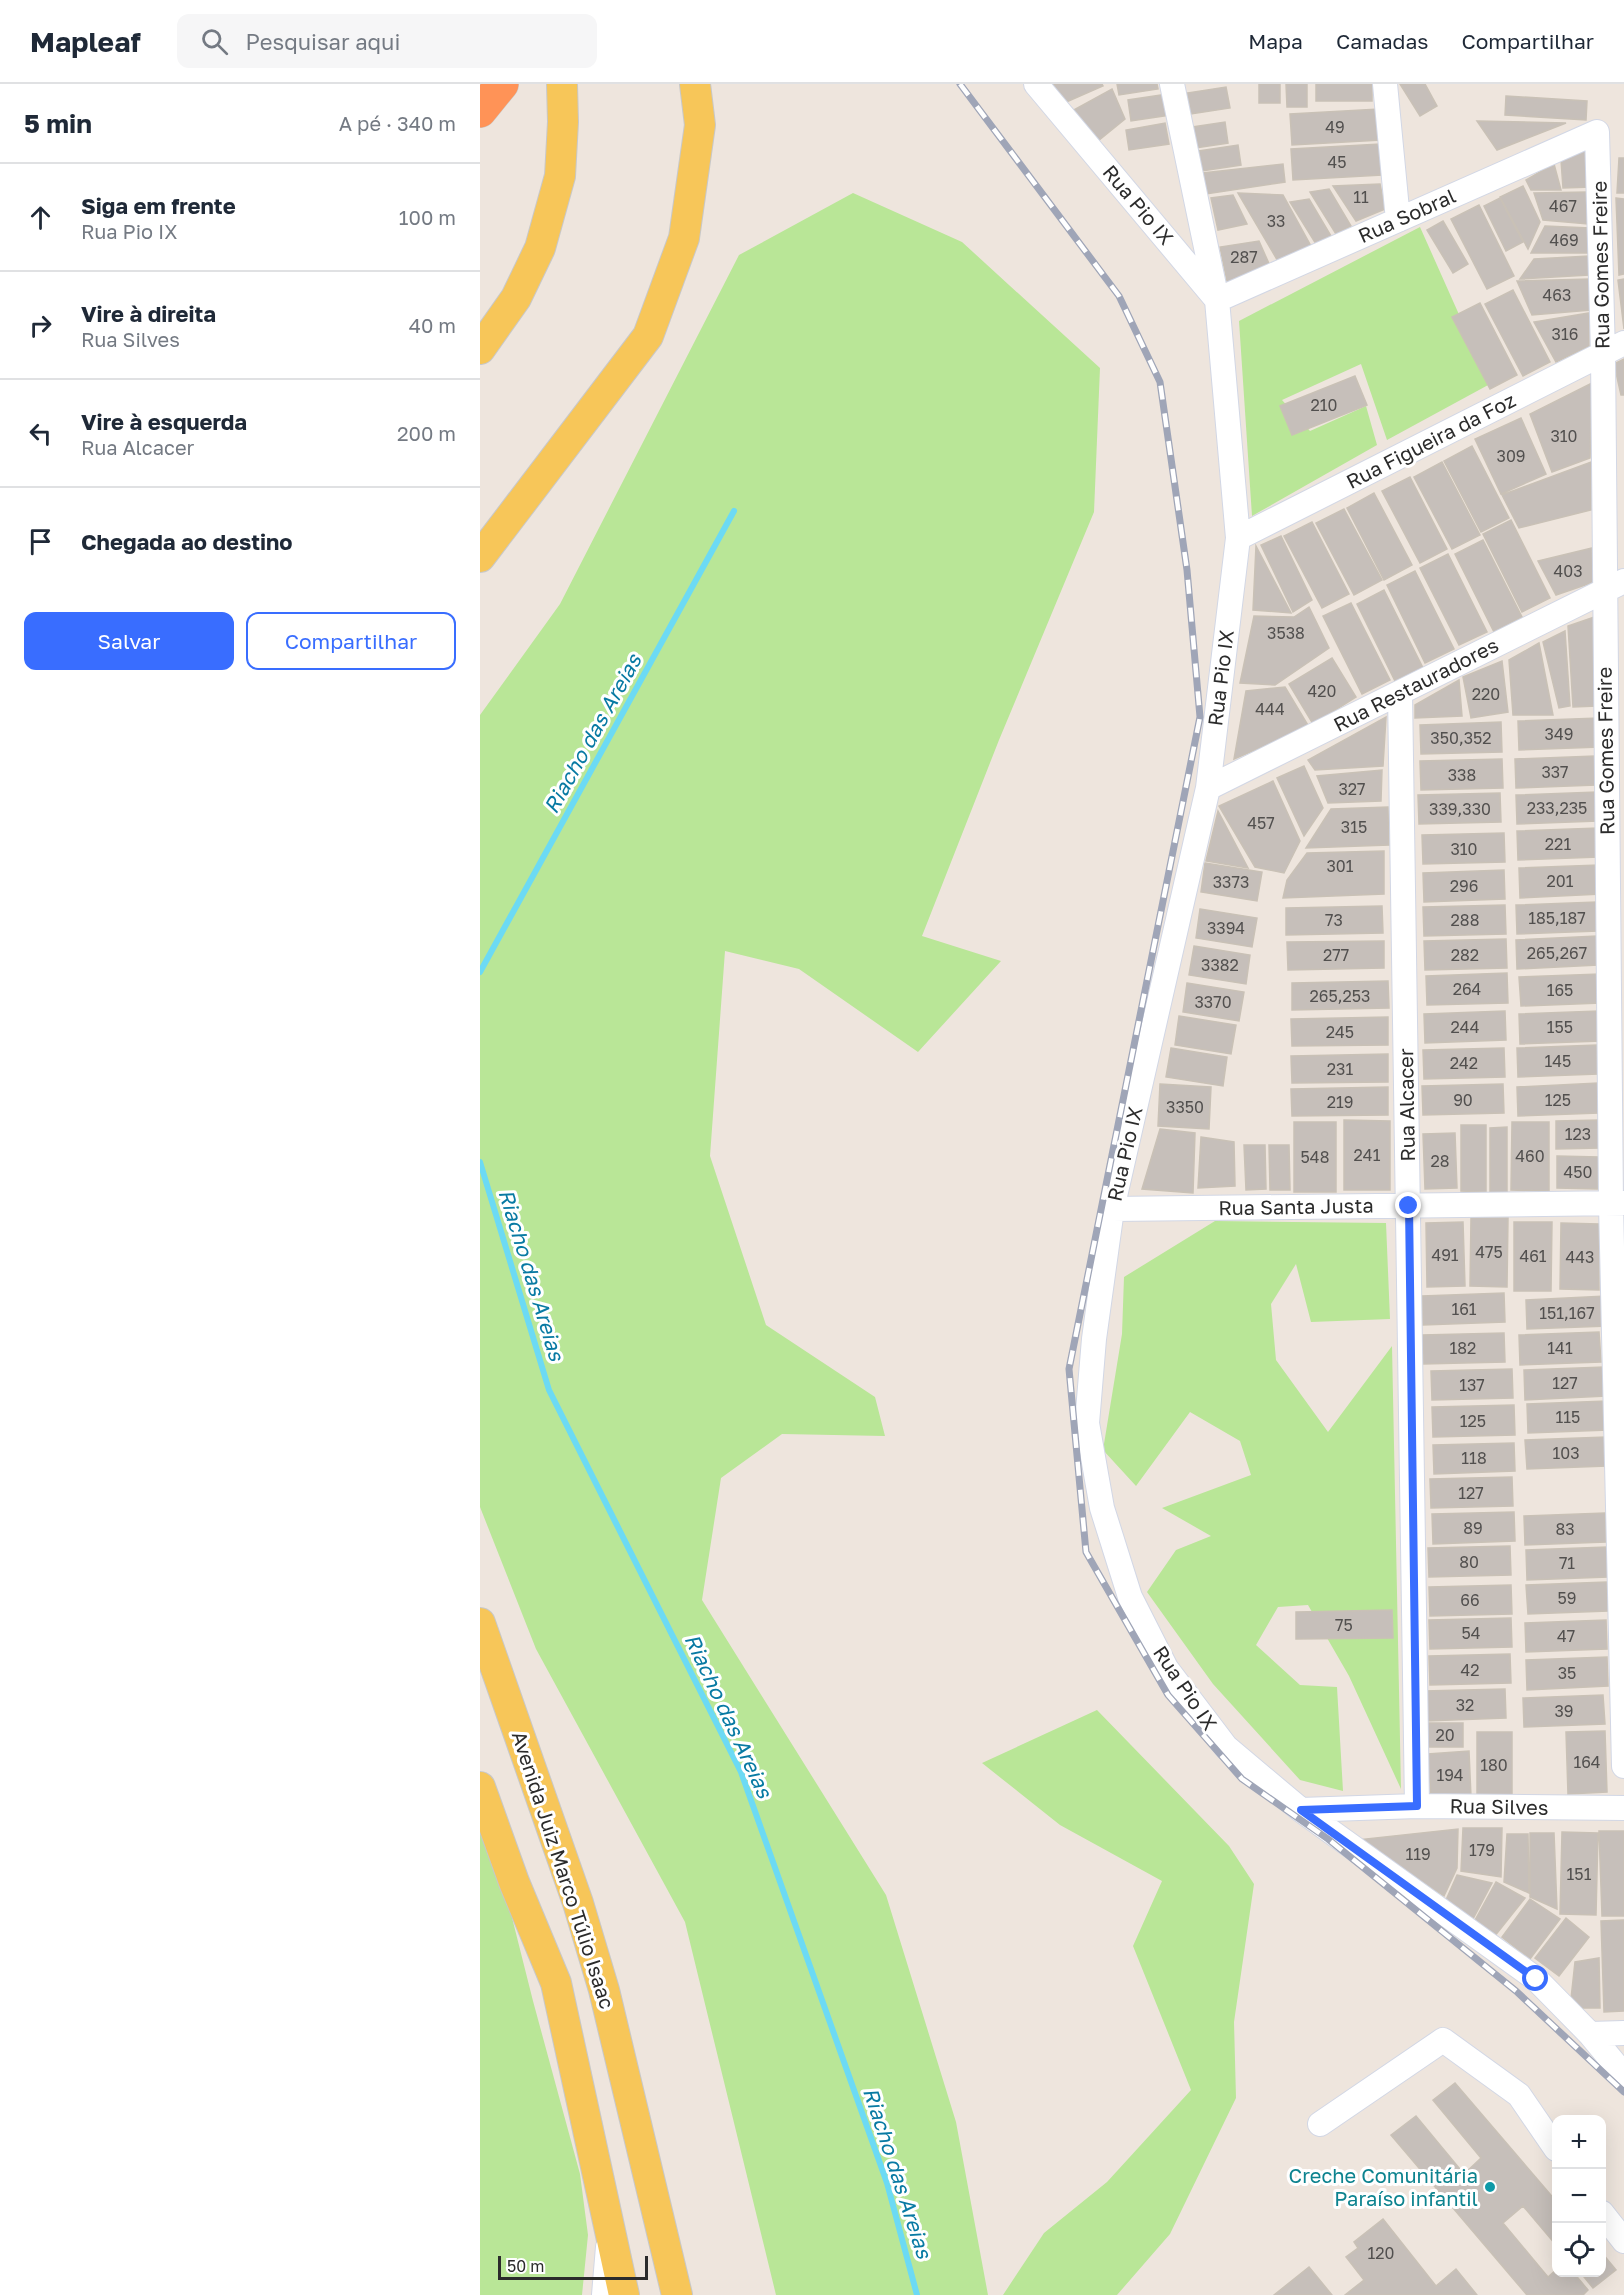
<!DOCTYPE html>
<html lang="pt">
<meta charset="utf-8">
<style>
:root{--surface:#fff;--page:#f6f6f7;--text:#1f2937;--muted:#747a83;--line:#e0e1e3;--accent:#396dff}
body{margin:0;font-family:"Golos Text",sans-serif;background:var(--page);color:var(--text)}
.controls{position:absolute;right:18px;bottom:18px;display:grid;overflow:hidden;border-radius:12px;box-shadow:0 6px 24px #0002}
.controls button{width:54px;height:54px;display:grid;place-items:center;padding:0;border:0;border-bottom:2px solid var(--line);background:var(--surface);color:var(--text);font:30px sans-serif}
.scale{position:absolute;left:18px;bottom:15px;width:150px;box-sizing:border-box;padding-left:6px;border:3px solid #2b2b2b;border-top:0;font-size:16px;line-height:21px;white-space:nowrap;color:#2b2b2b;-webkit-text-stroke:4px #fff;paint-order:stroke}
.stop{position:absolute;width:18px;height:18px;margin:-14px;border:4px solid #396dff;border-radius:50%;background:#fff}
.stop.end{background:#396dff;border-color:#fff;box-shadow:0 2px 6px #0008}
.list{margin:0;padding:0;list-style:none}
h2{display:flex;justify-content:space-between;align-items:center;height:78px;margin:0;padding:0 24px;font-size:26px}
h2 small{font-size:20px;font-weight:400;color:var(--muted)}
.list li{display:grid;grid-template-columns:39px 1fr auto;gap:18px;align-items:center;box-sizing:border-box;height:108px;padding:0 24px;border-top:2px solid var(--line)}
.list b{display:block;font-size:22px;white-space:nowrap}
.list p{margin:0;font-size:20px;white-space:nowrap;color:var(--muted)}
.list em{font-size:20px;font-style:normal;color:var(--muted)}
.actions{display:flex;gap:12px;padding:18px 24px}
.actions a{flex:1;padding:14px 0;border:2px solid var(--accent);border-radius:12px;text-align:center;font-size:21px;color:var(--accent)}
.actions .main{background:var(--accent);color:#fff}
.icon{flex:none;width:33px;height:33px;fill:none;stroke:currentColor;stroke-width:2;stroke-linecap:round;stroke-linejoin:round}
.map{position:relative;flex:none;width:1144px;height:2211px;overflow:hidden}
header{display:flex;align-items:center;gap:36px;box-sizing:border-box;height:84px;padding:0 30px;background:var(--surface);border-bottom:2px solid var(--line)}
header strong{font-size:28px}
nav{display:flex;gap:33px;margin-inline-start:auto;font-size:21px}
.search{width:420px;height:54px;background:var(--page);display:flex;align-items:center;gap:15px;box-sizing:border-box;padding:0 21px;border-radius:12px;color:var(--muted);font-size:22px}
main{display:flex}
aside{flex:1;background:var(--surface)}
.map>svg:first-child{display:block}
</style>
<header>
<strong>Mapleaf</strong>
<div class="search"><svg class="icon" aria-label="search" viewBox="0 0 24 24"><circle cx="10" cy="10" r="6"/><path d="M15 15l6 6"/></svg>Pesquisar aqui</div>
<nav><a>Mapa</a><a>Camadas</a><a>Compartilhar</a></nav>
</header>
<main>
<aside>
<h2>5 min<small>A pé · 340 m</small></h2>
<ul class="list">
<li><svg class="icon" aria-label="ahead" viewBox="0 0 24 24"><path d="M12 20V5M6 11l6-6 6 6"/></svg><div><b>Siga em frente</b><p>Rua Pio IX</p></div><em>100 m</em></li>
<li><svg class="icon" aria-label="right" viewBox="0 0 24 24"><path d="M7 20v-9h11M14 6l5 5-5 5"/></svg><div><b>Vire à direita</b><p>Rua Silves</p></div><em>40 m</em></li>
<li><svg class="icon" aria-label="left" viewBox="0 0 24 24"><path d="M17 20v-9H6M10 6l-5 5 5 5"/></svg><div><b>Vire à esquerda</b><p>Rua Alcacer</p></div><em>200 m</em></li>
<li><svg class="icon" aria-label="arrive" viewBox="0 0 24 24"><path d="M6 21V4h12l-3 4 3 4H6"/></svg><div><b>Chegada ao destino</b></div></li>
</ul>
<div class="actions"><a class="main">Salvar</a><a>Compartilhar</a></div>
</aside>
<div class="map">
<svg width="1144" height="2211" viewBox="0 0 1144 2211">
<rect width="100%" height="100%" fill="#eee5dd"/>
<path fill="#b9e697" d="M373 109 482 158 620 284 614 428 519 656 442 852 521 877 438 968 319 885 245 867 230 1072 286 1241 395 1313 405 1352 302 1350 241 1394 222 1516 406 1811 476 2038 508 2211H296L205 1838 56 1565 0 1423V631L80 520 259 171Z
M940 143 1010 300 907 356 881 280 802 316 830 347 886 322 897 361 772 432 759 237Z
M735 1137 906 1139 910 1235 831 1238 816 1180 791 1220 796 1276 848 1348 912 1262 921 1705 869 1592 828 1521 798 1523 776 1561 820 1601 857 1603 863 1707 820 1696 733 1600 667 1508 696 1466 731 1452 682 1424 771 1391 760 1357 710 1328 656 1402 623 1366 642 1250 644 1193Z
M617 1626 749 1762 774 1800 754 1938 756 2014 690 2150 637 2211H523L564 2149 627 2098 711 2006 653 1862 682 1797 580 1741 502 1679Z
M0 1750 13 1758 53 1917 100 2090 108 2151 102 2211H0Z"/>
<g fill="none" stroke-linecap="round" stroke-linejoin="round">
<path stroke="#6cdaf4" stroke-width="6" d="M0 888 254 427
M0 1078 69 1306 261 1688 407 2099 437 2211"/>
</g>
<path fill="#c6bfba" stroke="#c9c1b6" stroke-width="1.5" d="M573 0H622L623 2 584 19Z
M637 0H677L678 5 639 11Z
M779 0H800V19H779Z
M806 0H827V23H807Z
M836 0H892V17H836Z
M920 0H945L957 22 940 32Z
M746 3 750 24 711 30 707 9Z
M632 5 645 35 618 57 592 27Z
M687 10 690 31 651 37 648 16Z
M1026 12 1107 17 1106 36 1025 31Z
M899 25 901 56 812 61 810 30Z
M997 37 1086 39 1017 66Z
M745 38 748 59 709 65 706 44Z
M685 39 689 60 649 66 646 46Z
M900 60 902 91 813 96 811 65Z
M758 61 761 81 722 87 719 67Z
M1106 64 1112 103 1083 104 1081 76Z
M1139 74H1144V109H1137Z
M803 80 805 98 726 110 723 89Z
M1074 80 1081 106H1051L1046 96Z
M900 100 905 125 876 137 853 102Z
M1043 102 1060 138 1048 165 1020 113Z
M849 105 871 142 856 150 830 108Z
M1108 108V140L1063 136 1054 109Z
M758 109 803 111 832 164 799 179Z
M753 111 767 140 738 146 731 114Z
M1020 114 1043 158 1026 167 1004 122Z
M1136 114 1144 115V190L1139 191Z
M829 115 851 152 836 160 810 118Z
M999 121 1034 192 1007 205 971 135Z
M963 137 988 180 973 189 947 146Z
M1065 142 1110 144 1111 169H1051Z
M779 157 790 182 748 202 740 163Z
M1109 172V191L1040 195 1054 175Z
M1110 195 1111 226 1052 231 1037 197Z
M1144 195V245L1138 196Z
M1033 206 1070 278 1043 292 1005 220Z
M1000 219 1037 291 1010 305 972 233Z
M1109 229V262L1076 278 1054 238Z
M1144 275V311H1141L1134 280Z
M875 292 887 321 812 351 800 322Z
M1112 299 1110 374 1072 388 1050 330Z
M1041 334 1066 390 1021 410 995 355Z
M992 362 1029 434 1001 448 964 377Z
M962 378 1000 451 972 465 934 393Z
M1111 378V426L1039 444 1022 411Z
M930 393 967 465 940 479 902 407Z
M894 409 932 481 904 496 867 424Z
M864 425 902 496 874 511 836 439Z
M1031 436 1070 514 1042 528 1003 450Z
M832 438 869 510 842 524 804 452Z
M801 452 832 516 813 528 781 461Z
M1003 456 1042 533 1014 548 975 470Z
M776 462 811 529 773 526Z
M1112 464 1114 498 1076 511 1058 477Z
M968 470 1007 548 979 561 940 484Z
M935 487 974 565 945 579 907 501Z
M904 506 943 584 915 597 877 520Z
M871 519 910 596 882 610 843 532Z
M829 523 849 564 795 601 760 599 774 532 814 533Z
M1117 532V622L1093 623 1088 542Z
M1085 547 1090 622 1079 624 1063 558Z
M1059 559 1073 631H1033L1029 576Z
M852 574 876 613 833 640 809 600Z
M1022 577 1028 628 991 634 983 593Z
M979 596 982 632 935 634V621Z
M805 603 829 643 754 675 766 607Z
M906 633 903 682 835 686 828 676Z
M1119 634 1120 663 1039 666 1038 637Z
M1021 638 1022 668 941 670 940 641Z
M1115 672 1116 701 1036 704 1035 675Z
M1022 675 1023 704 941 706 940 677Z
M824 682 843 724 824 752 797 694Z
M902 686 901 717 848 719 837 692Z
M793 697 820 757 804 789 775 783 739 722Z
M1117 708 1118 737 1037 740 1036 711Z
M1020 709 1021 738 939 740 938 711Z
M908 723 909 761 826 764 851 725Z
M738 727 768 784 726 777Z
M1118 744 1119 773 1038 776 1037 747Z
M1024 749 1025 778 943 780 942 751Z
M904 767V810L803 814 807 796 827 769Z
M725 779 782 788 777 817 721 808Z
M1119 781 1121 810 1040 814 1039 784Z
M1024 786 1025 815 944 818 943 789Z
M1117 818 1118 847 1037 850 1036 821Z
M1025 821 1026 850 944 852 943 823Z
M902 822 903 849 806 851V824Z
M720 825 777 834 772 863 716 854Z
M1117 852 1118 881 1037 885 1036 856Z
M1026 855 1027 884 945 886 944 857Z
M904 857V884L808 886 807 858Z
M714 862 770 871 766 900 709 891Z
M1027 889 1028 919 947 921 946 892Z
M1120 890 1121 919 1041 922 1039 893Z
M908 897 909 924 812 926V899Z
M707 899 764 908 759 937 703 928Z
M1025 927 1026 956 945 959 944 930Z
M1119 927 1121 957 1040 960 1039 930Z
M699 932 756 941 751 970 695 961Z
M908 933V961L812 962 811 935Z
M1117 961 1118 990 1038 993 1037 964Z
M691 964 747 973 743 1002 686 993Z
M1024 964 1025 993 944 995 943 966Z
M908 970V998L812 999 811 972Z
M1118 999 1119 1029 1038 1032 1037 1003Z
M680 1000 731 1003 729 1045 678 1042Z
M1023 1000 1024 1029 943 1031 942 1002Z
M908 1003V1031L812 1032 811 1005Z
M864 1036 910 1037V1106H864Z
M1120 1036V1064L1076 1065V1037Z
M814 1038H856V1108H814Z
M1032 1038H1069V1107L1031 1106Z
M981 1041H1006V1108L981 1107Z
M1027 1043V1109H1010V1044Z
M680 1045 715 1049 713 1109 662 1105Z
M975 1049 977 1104 945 1105 943 1050Z
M721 1053 754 1058 755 1102 718 1104Z
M764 1061H785L786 1105 766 1106Z
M789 1061H809L810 1106H790Z
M1077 1072 1119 1073 1118 1105 1077 1104Z
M991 1134H1028L1027 1203 990 1202Z
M983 1138 985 1202 947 1203 946 1139Z
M1034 1138H1072L1071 1207H1034Z
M1081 1139 1119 1140V1206L1080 1205Z
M1024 1209 1025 1238 943 1241 942 1212Z
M1126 1212 1128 1242 1047 1245 1046 1216Z
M1119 1248 1121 1278 1040 1281 1039 1251Z
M1024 1249 1025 1278 943 1280 942 1251Z
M1124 1283 1126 1312 1045 1316 1044 1286Z
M1032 1285 1033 1314 952 1316 951 1287Z
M1127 1317 1128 1346 1048 1349 1047 1320Z
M1034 1321 1035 1351 953 1353 952 1323Z
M1126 1353 1127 1382 1047 1385 1045 1356Z
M1034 1359 1035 1387 954 1390 953 1361Z
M1032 1393 1033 1422 951 1424 950 1395Z
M1034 1428 1035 1457 953 1460 952 1430Z
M1125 1429 1126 1458 1045 1461 1044 1432Z
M1030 1462 1031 1491 949 1493 948 1464Z
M1127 1463 1128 1493 1047 1496 1046 1466Z
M1127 1498 1128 1527 1048 1530 1046 1501Z
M1031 1501 1032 1530 950 1532 949 1503Z
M912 1526 913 1554 816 1555V1528Z
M1031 1534 1032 1563 950 1565 949 1536Z
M1126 1536 1127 1565 1046 1568 1045 1539Z
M1030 1570 1031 1599 950 1601 949 1572Z
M1127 1573 1128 1602 1047 1606 1046 1576Z
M1025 1605 1026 1634 945 1637 944 1607Z
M1123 1611 1125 1640 1044 1643 1043 1614Z
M947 1639H983V1663H947Z
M1125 1647 1127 1708 1088 1710 1086 1648Z
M997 1648H1032V1713H997Z
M989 1667 991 1713 951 1715 948 1670Z
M983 1744H1022L1021 1793 981 1787Z
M978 1745 977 1784 964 1812 877 1756Z
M1119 1747H1144V1832H1122Z
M1082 1748 1118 1749 1116 1831 1080 1830Z
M1050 1749H1074L1077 1825 1050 1813Z
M1027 1750H1048L1049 1809 1024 1798Z
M977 1791 1012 1799 993 1835 966 1816Z
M1016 1798 1045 1814 1014 1853 994 1838Z
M1050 1815 1080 1835 1050 1875 1022 1853Z
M1086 1834 1109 1853 1079 1892 1055 1874Z
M1144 1836V1927L1124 1928 1121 1837Z
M1119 1874 1120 1924H1090L1095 1878Z
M975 1999 1076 2117V2161L1043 2122 1023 2139 1068 2193 1076 2186V2188H1093L1108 2206 1103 2211H1047L911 2051 936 2032 984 2090 1001 2074 953 2016Z
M903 2135 956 2202 976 2185 997 2211H865L884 2196 866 2173 878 2164 874 2158Z
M1122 2169 1136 2186 1113 2204 1100 2188H1122Z
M829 2183 852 2211H794Z"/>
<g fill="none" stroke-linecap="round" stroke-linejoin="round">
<g stroke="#d2d7e5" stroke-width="26">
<path id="minor" d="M556 0 737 216 758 454 728 704 632 1125 614 1255 607 1339 622 1424 650 1513 686 1584 746 1663 821 1726 1056 1895 1110 1950 1144 1991
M692 0 737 216 1117 48 1123 270 1131 1120 1144 1682
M905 0 918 136
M758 454 1144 259
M920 609 937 1722
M728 704 1144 497
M632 1125 1144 1119
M821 1726 937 1722 1144 1724
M1110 1950 1144 1949
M840 2040 963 1956 1039 2011 1076 2065
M1122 2129 1144 2157
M124 2211 128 2163"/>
</g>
<g stroke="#c8c8c8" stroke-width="32">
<path id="major" d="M0 265 36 214 60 164 80 92 83 38 82 0
M0 473 168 252 204 154 220 41 215 0
M0 1539 98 1819 124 1906 197 2211
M0 1703 34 1798 76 1899 144 2211"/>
</g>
<g stroke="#c8c8c8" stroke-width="34">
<path id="highway" d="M0 27 22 0"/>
</g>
<use href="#minor" stroke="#fff" stroke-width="24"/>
<use href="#major" stroke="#f7c659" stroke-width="30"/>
<use href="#highway" stroke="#ff9357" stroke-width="33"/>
<g stroke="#9fa5b7" stroke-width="7">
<path id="rail" d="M480 0 639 212 680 298 707 486 720 633 589 1285 606 1468 688 1611 762 1695 848 1755 1036 1907 1144 2008"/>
</g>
<use href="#rail" stroke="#fff" stroke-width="4.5" stroke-dasharray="14" stroke-linecap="butt"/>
</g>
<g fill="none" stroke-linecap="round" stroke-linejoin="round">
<path stroke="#396dff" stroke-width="8" d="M929 1122 937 1722 821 1726 1056 1895"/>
</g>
<circle fill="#0f9aa8" stroke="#fff" stroke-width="2" cx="1010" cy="2103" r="6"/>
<g text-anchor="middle" stroke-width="6" stroke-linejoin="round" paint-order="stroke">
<g font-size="16" fill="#52504f">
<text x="855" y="49">49</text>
<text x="857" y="84">45</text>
<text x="881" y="119">11</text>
<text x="1083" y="128">467</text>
<text x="796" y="143">33</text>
<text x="1084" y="162">469</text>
<text x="764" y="179">287</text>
<text x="1077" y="217">463</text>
<text x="1085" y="256">316</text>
<text x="844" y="327">210</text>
<text x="1084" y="358">310</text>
<text x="1031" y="378">309</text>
<text x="1088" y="493">403</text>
<text x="806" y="555">3538</text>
<text x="842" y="613">420</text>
<text x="1006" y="616">220</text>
<text x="790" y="631">444</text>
<text x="1079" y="656">349</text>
<text x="981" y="660">350,352</text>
<text x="1075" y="694">337</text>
<text x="982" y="697">338</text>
<text x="872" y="711">327</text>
<text x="1077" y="730">233,235</text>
<text x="980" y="731">339,330</text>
<text x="781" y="745">457</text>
<text x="874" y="749">315</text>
<text x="1078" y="766">221</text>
<text x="984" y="771">310</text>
<text x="860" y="788">301</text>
<text x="1080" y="803">201</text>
<text x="751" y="804">3373</text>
<text x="984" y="808">296</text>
<text x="1077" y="840">185,187</text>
<text x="854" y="842">73</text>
<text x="985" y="842">288</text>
<text x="746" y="850">3394</text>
<text x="1077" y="875">265,267</text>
<text x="856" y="877">277</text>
<text x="985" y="877">282</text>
<text x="740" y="887">3382</text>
<text x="987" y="911">264</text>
<text x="1080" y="912">165</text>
<text x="860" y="918">265,253</text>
<text x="733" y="924">3370</text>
<text x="985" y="949">244</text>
<text x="1080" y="949">155</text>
<text x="860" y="954">245</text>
<text x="1078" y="983">145</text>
<text x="984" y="985">242</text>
<text x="860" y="991">231</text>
<text x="983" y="1022">90</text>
<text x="1078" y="1022">125</text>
<text x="860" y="1024">219</text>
<text x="705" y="1029">3350</text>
<text x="1098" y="1056">123</text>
<text x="887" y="1077">241</text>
<text x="1050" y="1078">460</text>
<text x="835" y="1079">548</text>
<text x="960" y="1083">28</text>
<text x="1098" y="1094">450</text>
<text x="1009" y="1174">475</text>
<text x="965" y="1177">491</text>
<text x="1053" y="1178">461</text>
<text x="1100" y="1179">443</text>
<text x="984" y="1231">161</text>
<text x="1087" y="1235">151,167</text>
<text x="983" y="1270">182</text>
<text x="1080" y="1270">141</text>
<text x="1085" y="1305">127</text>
<text x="992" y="1307">137</text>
<text x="1088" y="1339">115</text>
<text x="993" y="1343">125</text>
<text x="1086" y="1375">103</text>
<text x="994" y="1380">118</text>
<text x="991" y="1415">127</text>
<text x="993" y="1450">89</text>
<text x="1085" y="1451">83</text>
<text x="989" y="1484">80</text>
<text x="1087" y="1485">71</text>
<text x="1087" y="1520">59</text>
<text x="990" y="1522">66</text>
<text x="864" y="1547">75</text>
<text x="991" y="1555">54</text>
<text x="1086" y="1558">47</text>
<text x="990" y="1592">42</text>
<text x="1087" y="1595">35</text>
<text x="985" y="1627">32</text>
<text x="1084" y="1633">39</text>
<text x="965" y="1657">20</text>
<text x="1107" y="1684">164</text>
<text x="1014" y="1687">180</text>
<text x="970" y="1697">194</text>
<text x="1002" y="1772">179</text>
<text x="938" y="1776">119</text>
<text x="1099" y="1796">151</text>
<text x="901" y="2175">120</text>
</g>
<g font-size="20" fill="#2b2b2b" stroke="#fff">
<text transform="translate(658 121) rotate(50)" y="7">Rua Pio IX</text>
<text transform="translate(927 132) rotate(-24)" y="7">Rua Sobral</text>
<text transform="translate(1121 181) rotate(-91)" y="7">Rua Gomes Freire</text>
<text transform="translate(951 357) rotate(-27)" y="7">Rua Figueira da Foz</text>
<text transform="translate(741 594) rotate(-83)" y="7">Rua Pio IX</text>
<text transform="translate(936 601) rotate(-27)" y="7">Rua Restauradores</text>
<text transform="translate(1126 667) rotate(-91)" y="7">Rua Gomes Freire</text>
<text transform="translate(927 1021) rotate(-91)" y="7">Rua Alcacer</text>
<text transform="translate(645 1070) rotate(-77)" y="7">Rua Pio IX</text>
<text transform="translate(816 1123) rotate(-1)" y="7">Rua Santa Justa</text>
<text transform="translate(705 1604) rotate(56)" y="7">Rua Pio IX</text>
<text transform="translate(1019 1723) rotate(1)" y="7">Rua Silves</text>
<text transform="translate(83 1786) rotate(72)" y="7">Avenida Juiz Marco Túlio Isaac</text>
</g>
<g font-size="20" fill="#0d838f" stroke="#fff" text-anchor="end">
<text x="998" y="2099">Creche Comunitária<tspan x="998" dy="23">Paraíso infantil</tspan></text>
</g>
<g font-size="21" font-style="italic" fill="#087aa3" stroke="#fff">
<text transform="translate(113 650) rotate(-61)" y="7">Riacho das Areias</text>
<text transform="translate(51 1191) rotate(73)" y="7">Riacho das Areias</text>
<text transform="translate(248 1632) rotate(65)" y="7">Riacho das Areias</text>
<text transform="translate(417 2089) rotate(72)" y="7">Riacho das Areias</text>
</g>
</g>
</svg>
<div class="controls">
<button>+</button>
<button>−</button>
<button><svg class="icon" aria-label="locate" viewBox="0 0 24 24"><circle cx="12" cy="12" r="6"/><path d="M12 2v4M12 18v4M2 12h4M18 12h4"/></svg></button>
</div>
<div class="scale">50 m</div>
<div class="stop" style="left:1056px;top:1895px"></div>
<div class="stop end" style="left:929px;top:1122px"></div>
</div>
</main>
